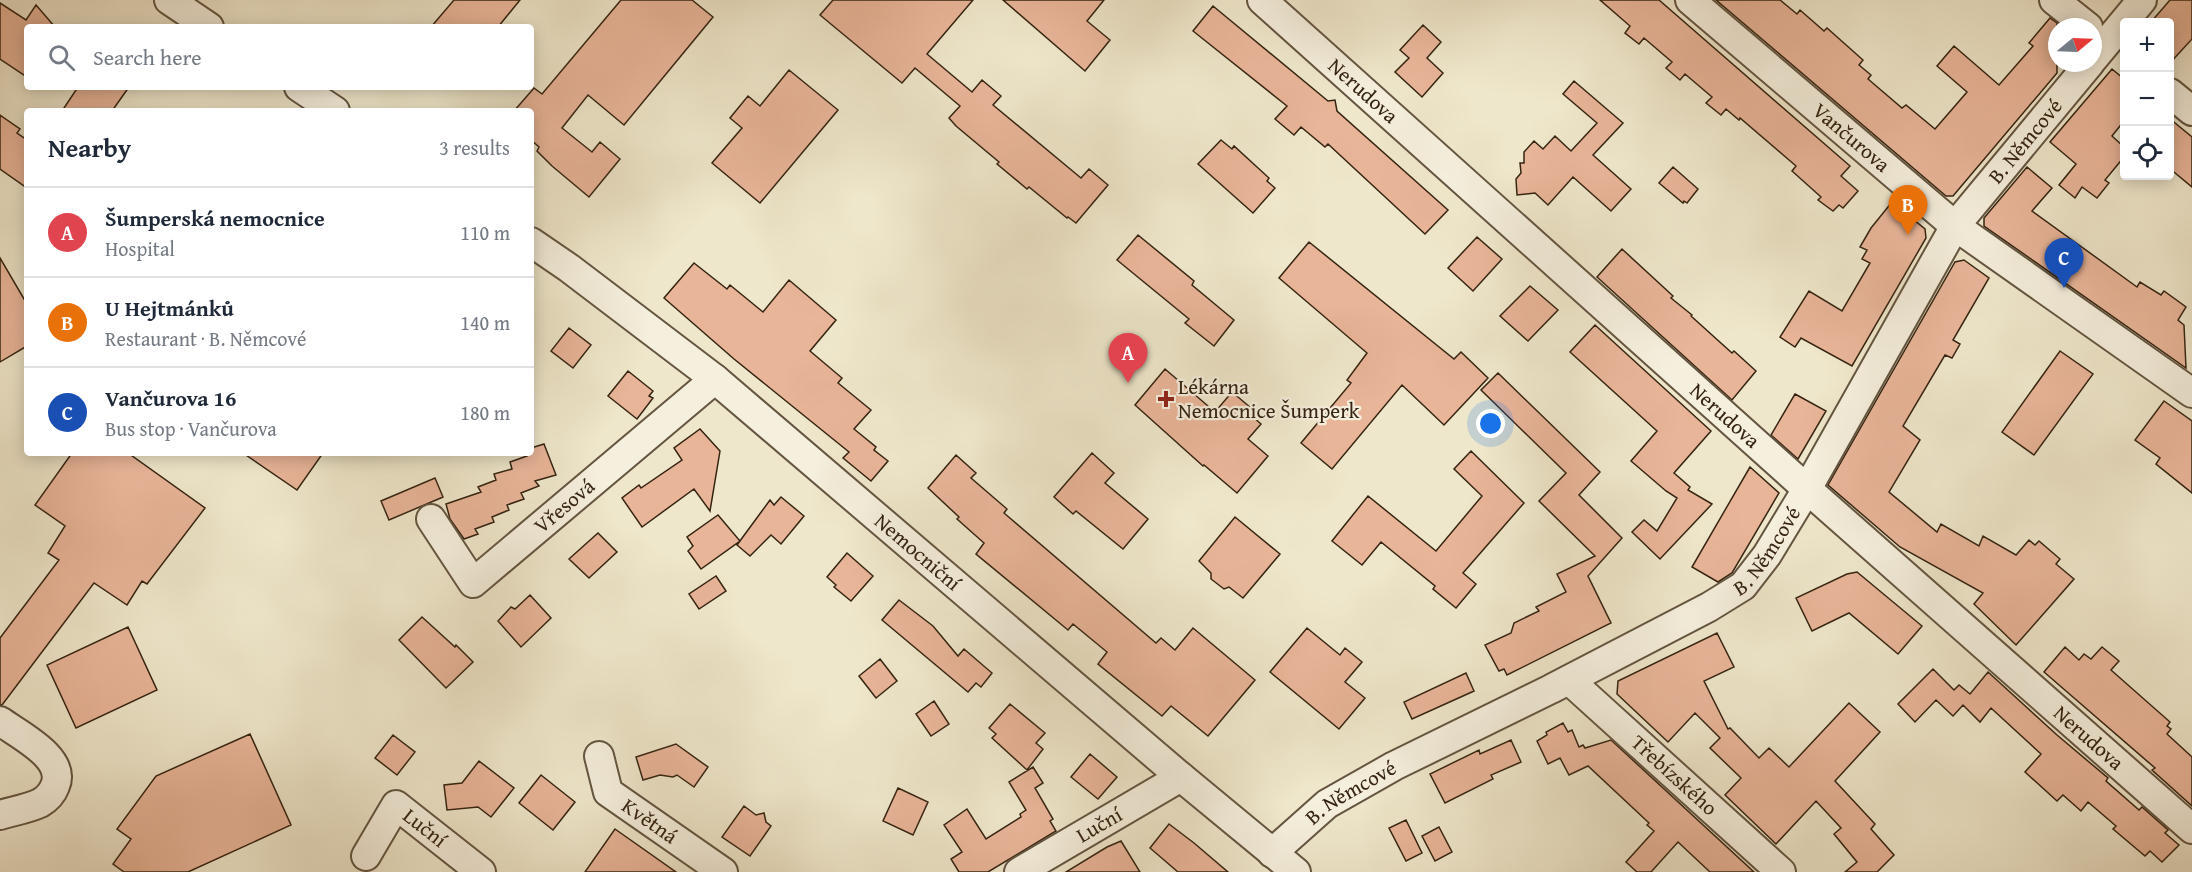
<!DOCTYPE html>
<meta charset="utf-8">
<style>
:root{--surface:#fff;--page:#f6f6f7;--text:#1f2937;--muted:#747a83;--line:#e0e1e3;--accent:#2563eb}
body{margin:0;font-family:"Gentium Book Plus",serif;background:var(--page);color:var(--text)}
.controls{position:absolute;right:18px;top:18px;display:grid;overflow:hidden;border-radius:6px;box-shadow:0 3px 15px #0003}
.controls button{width:54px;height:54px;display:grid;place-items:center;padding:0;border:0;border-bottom:2px solid var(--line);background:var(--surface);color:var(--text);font:30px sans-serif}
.compass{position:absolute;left:2048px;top:18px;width:54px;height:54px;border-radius:50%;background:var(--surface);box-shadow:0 3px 15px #0003;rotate:71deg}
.you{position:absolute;left:1491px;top:424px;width:21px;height:21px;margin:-15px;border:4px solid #fff;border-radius:50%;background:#1a73e8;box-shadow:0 0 0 9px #1a73e833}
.badge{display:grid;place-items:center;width:39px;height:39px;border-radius:50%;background:var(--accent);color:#fff;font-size:20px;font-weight:700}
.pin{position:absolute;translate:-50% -50px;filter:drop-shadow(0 2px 3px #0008)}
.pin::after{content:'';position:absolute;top:32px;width:21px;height:18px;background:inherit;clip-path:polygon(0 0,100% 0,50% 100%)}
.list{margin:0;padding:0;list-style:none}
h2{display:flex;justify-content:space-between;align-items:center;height:78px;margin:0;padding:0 24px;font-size:26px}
h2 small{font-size:20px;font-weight:400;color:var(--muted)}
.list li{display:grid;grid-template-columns:39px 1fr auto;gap:18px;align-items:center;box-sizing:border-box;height:90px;padding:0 24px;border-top:2px solid var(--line)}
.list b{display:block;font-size:22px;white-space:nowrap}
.list p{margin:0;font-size:20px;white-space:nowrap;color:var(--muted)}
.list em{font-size:20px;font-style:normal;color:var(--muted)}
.icon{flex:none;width:33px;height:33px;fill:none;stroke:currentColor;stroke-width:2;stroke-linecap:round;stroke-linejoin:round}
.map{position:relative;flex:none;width:2192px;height:872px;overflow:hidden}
.search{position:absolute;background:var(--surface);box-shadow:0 3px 15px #0003;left:24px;top:24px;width:510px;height:66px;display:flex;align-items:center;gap:15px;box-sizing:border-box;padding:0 21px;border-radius:6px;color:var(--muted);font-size:22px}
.panel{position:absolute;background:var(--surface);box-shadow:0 3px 15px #0003;left:24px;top:108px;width:510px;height:348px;border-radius:6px}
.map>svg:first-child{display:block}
</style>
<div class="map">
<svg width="2192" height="872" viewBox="0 0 2192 872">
<rect width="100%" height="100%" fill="#efe7cb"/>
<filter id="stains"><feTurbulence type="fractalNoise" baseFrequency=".00333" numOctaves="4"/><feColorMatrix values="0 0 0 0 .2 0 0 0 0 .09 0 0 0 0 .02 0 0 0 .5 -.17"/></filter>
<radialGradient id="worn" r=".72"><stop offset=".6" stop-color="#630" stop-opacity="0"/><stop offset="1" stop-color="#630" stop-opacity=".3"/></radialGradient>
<path fill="#e9b599" stroke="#352411" stroke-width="1.5" d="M454 0H520L498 27H431Z
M621 0H692L713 17 624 125 588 95 562 128 592 152 600 142 620 159 589 197 552 166 537 151 539 147 531 140V111H514L534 88 542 94Z
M833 0H973L927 54 972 92 982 80 1001 96 993 105 1081 178 1089 169 1108 185 1076 223 1068 217 1067 218 1029 187 1027 189 997 164 999 162 956 126 949 118 960 106 915 68 902 83 820 15Z
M1003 0H1104L1087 21 1110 40 1085 71Z
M1600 0H1659L1850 166 1841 176 1858 191 1843 208 1839 205 1833 211 1818 200 1821 197 1792 171 1796 166 1740 118 1739 120 1726 109 1721 115 1706 103 1712 97 1685 74 1680 80 1666 68 1672 62 1644 38 1639 44 1625 33 1630 26Z
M1716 0H1780L1797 14 1800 10 1824 31 1827 28 1863 60 1859 65 1871 75 1868 79 1902 108 1906 105 1935 129 1967 92 1937 66 1954 46 1999 85 2033 46 2029 43 2050 18 2057 23V73L1953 196H1946Z
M2170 0H2192V39L2169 64V22H2151Z
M0 3 26 20 36 5 55 27H27V77L0 59Z
M1213 6 1328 101 1335 100 1337 111 1448 210 1425 234 1328 144 1325 147 1301 127 1294 135 1275 119 1287 106 1193 31Z
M1423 25 1441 42 1427 58 1443 73 1422 97 1395 72 1409 58 1400 50Z
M2112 69 2124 79V121L2112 136 2124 147V157L2105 180 2109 183 2097 198 2082 187 2075 198 2059 185 2076 164 2050 142Z
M789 70 838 110 760 203 712 163 742 128 730 118 748 96 760 106Z
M1574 81 1623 123 1593 155 1631 189 1611 211 1573 177 1548 205 1535 193 1517 195 1516 179 1521 173 1520 163H1524V152L1534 141 1543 149 1555 136 1571 151 1597 123 1563 94Z
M78 87H129L112 111H62Z
M0 115 20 129 17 133 27 140V188L0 169Z
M2169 118 2192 137V187L2169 168Z
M1221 140 1232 149 1234 146 1269 178 1267 181 1275 188 1253 213 1198 164Z
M1673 167 1698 189 1687 203 1684 201 1683 203 1659 183Z
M2027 167 2052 188 2032 211 2137 287 2140 282 2161 295 2164 291 2186 307 2178 320 2184 325 2186 368 1984 226V218Z
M1892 202 1925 229 1926 238 1852 366 1801 338 1795 347 1780 337 1809 291 1842 311 1870 263 1862 259 1867 250 1860 247 1871 228Z
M1138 235 1194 281 1192 285 1234 320 1214 346 1185 323 1189 319 1117 260Z
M1477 237 1502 259 1473 291 1448 268Z
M1309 242 1454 359 1461 352 1488 378 1444 425 1402 385 1332 469 1301 443 1351 383 1347 380 1367 353 1279 278Z
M1622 249 1673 296 1671 298 1692 315 1691 316 1732 353 1734 351 1756 371 1732 400 1597 277Z
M0 258 27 304V346L0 362Z
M1964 260 1989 278 1953 340 1960 344 1952 358 1945 355 1903 426 1920 440 1889 492 1937 532 1941 524 1979 546 1983 536 2016 555 2029 540 2035 545 2039 541 2060 559 2056 564 2074 579 2016 645 1974 604 1983 593 1900 547 1828 485 1955 262Z
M694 263 727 289 730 285 763 312 789 280 836 320 810 351 842 378 838 383 871 410 854 429 876 447 874 450 888 461 871 481 843 458 849 452 734 359 664 298Z
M1530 286 1558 310 1528 341 1500 316Z
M1595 325 1711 431 1674 473 1690 487 1688 490 1712 504 1660 559 1632 532 1644 520 1657 531 1677 498 1666 491 1631 461 1657 431 1570 352Z
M569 328 591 345 573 368 551 351Z
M2060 351 2093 374 2034 455 2002 432Z
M1165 369 1215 412 1232 392 1257 413 1253 417 1261 424 1248 439 1268 456 1237 493 1204 465 1203 466 1135 405Z
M628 371 653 391 649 396 653 398 637 419 608 396Z
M1498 373 1600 472 1579 495 1622 538 1588 576 1611 623 1507 675 1504 669 1499 671 1485 645 1511 633 1514 623 1539 611 1536 607 1566 592 1557 574 1595 556 1539 501 1566 473 1481 390Z
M1795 394 1826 411 1798 459 1771 435Z
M2164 401 2192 421V493L2156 464 2160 458 2135 440Z
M700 429 720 451 710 511 694 489 642 527 622 498 639 485 641 488 682 460 674 448Z
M544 444 556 475 535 481 539 486 521 493 524 499 507 505 509 510 492 517 494 522 475 529 478 534 464 539 450 519 446 504 481 492 478 487 496 480 494 474 512 469 510 462 527 456 526 453H531V448Z
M1471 451 1524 503 1463 573 1476 584 1456 608 1433 589 1435 586 1381 542 1362 565 1332 541 1368 496 1436 551 1482 496 1454 469Z
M72 453H128L205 508 147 584 142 581 127 605 94 583 2 705H0V638L59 560 48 553 65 526 35 505Z
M243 453H323L297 490Z
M1092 453 1114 473 1105 483 1148 519 1123 549 1076 511 1073 514 1054 497Z
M956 455 976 473 971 478 1007 509 1004 513 1156 643 1161 638 1175 650 1193 628 1255 680 1208 736 1171 706 1162 716 1098 664 1107 652 1073 624 1068 630 976 554 984 543 957 519 959 517 928 488Z
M1750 467 1779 493 1732 573 1718 582 1692 567Z
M435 478 443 497 389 520 381 501Z
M781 497 804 516 781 544 771 535 750 556 737 545 770 500 774 505Z
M718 515 740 541 701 569 688 551 693 546 687 537Z
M1235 517 1280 554 1243 598 1229 587 1224 589 1211 579V573L1199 561Z
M598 533 617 552 589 578 569 559Z
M847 553 873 576 851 601 834 587 836 585 827 577Z
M1857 572 1922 626 1898 654 1849 613 1812 631 1796 598 1847 574Z
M716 576 726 591 699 609 689 594Z
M530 595 551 618 521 647 498 621 511 607 515 609Z
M899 600 933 626 958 656 964 649 992 673 981 687 976 683 968 692 882 620Z
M422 617 455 647 456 645 473 662 446 688 399 640Z
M128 627 157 690 76 728 47 665Z
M1307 628 1340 655 1345 648 1362 662 1345 682 1365 698 1339 729 1270 672Z
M1717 633 1734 667 1704 681 1728 729 1730 728 1759 758 1769 748 1789 767 1849 703 1880 732 1835 781 1875 824 1871 829 1894 855 1877 872H1845L1857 862 1834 834 1841 828 1816 801 1776 844 1725 795 1741 778 1710 748 1720 738 1695 713 1668 742 1617 694 1618 681Z
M2065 647 2079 660 2084 654 2091 659 2102 647 2119 661 2111 670 2170 722 2167 726 2171 729 2167 734 2192 757V806L2152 770 2155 768 2044 672Z
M880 659 897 681 876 698 859 676Z
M1933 669 1954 690 1959 685 1970 694 1988 672 2057 735 2108 778 2106 781 2139 810 2142 807 2168 830 2165 833 2179 845 2162 862 2150 851 2145 856 2113 829 2116 826 2088 802 2081 811 2063 795 2057 801 2025 772 2041 754 1991 708 1980 722 1963 705 1953 716 1936 700 1915 722 1898 704Z
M1466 673 1474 691 1412 719 1404 702Z
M934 701 949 724 931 736 916 714Z
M1010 704 1045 733 1036 743 1043 749 1027 770 992 738 996 734 989 728Z
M1563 723 1568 732 1572 730 1579 747 1583 745 1585 748 1611 740 1754 872H1710L1678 842 1651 872H1637L1626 862 1654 831 1647 825 1649 823 1588 766 1569 775 1560 758 1548 764 1537 741 1547 735 1546 732Z
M250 734 291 825 188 872H124L113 864 131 839 117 829 156 776Z
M393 735 415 752 397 775 375 758Z
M1511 740 1521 762 1491 775 1493 779 1445 803 1430 774 1479 750 1480 754Z
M676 744 708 767 694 787 677 775 673 777 660 775 643 780 636 757Z
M1090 754 1117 777 1098 799 1071 777Z
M479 761 514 788 491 817 478 807 447 810 444 785 462 783Z
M1033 767 1043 783 1035 788 1053 819 1050 821 1056 831 988 872H959L951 859 962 852 944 825 967 809 986 839 1021 817 1020 814 1026 810 1009 782Z
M541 775 575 802 553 830 519 803Z
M898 788 928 802 913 835 883 821Z
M744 806 756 815 764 813 766 822 771 826 750 856 722 837Z
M1406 820 1422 853 1406 861 1389 828Z
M1169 824 1194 843 1228 872H1178L1150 848Z
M1439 827 1452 852 1435 861 1422 836Z
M615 829 676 872H585Z
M1121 841 1140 872H1066L1107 847Z"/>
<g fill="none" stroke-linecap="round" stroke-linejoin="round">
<g stroke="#645540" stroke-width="32">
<g id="minor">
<path d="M169 0 209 27"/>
<path id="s1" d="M1262 0 1807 489 2192 829"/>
<path id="s2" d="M1690 0 1955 226 2192 393"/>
<path d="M2054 0 2088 27"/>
<path d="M2093 59 2142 0"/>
<path d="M299 87 335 111"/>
<path d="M2170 93 2192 111"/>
<path id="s3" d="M531 242 569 268 715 379 1181 777 1296 872"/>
<path id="s4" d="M431 519 473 583 715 379"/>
<path id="s5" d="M1569 680 1781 872"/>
<path d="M0 721C19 735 67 758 55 786 52 794 47 799 40 803 27 809 13 811 0 815"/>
<path id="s6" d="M599 756 608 792 723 872"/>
<path id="s7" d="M1272 853 1327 804 1394 766 1551 689 1709 607 1743 586 1767 555 1807 489 1955 226 2090 63"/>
<path id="s8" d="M366 856 396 805 481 872"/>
<path id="s9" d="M1019 872 1181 777"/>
</g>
</g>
<use href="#minor" stroke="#f5efdd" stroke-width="28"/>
</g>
<path fill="#8f2418" stroke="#f5efdd" stroke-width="2" d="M1163 390h6v6h6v6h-6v6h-6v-6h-6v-6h6z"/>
<g text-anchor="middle" stroke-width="4.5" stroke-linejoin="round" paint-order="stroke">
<g font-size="21" fill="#352411" stroke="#f5efdd">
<text dy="7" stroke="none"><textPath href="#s1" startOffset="136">Nerudova</textPath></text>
<text dy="7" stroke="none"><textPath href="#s2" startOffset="212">Vančurova</textPath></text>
<text dy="7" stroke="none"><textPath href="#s7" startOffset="1072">B. Němcové</textPath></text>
<text dy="7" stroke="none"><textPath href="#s1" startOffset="622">Nerudova</textPath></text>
<text dy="7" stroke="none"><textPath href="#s4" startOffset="196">Vřesová</textPath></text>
<text dy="7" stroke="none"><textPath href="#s7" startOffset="586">B. Němcové</textPath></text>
<text dy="7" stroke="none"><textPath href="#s3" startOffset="496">Nemocniční</textPath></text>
<text dy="7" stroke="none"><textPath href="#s1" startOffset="1108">Nerudova</textPath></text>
<text dy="7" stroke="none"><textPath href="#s5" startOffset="142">Třebízského</textPath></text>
<text dy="7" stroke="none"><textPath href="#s7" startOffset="100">B. Němcové</textPath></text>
<text dy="7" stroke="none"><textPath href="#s6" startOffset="88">Květná</textPath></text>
<text dy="7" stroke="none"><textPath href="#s9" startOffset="93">Luční</textPath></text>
<text dy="7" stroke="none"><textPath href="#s8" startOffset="96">Luční</textPath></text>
</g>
<g font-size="21" fill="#352411" stroke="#f5efdd" text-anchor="start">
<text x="1178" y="394">Lékárna<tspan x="1178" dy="24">Nemocnice Šumperk</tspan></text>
</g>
</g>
<rect width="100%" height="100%" filter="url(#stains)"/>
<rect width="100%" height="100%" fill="url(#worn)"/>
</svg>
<div class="controls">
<button>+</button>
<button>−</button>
<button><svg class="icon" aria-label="locate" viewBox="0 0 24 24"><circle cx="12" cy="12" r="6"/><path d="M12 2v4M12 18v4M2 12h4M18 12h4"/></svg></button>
</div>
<svg class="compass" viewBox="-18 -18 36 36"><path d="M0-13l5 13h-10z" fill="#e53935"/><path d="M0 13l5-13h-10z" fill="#747a83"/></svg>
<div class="you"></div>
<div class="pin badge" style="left:1128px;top:383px;background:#e0444e">A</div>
<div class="pin badge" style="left:1908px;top:235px;background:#e8710a">B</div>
<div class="pin badge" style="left:2064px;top:288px;background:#1a4fb4">C</div>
<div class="search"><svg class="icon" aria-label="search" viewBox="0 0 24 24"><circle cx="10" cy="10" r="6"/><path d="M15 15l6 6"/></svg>Search here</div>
<section class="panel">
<h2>Nearby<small>3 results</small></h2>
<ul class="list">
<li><span class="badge" style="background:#e0444e">A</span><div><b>Šumperská nemocnice</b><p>Hospital</p></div><em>110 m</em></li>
<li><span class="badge" style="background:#e8710a">B</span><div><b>U Hejtmánků</b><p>Restaurant · B. Němcové</p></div><em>140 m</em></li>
<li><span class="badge" style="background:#1a4fb4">C</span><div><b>Vančurova 16</b><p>Bus stop · Vančurova</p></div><em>180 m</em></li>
</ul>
</section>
</div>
